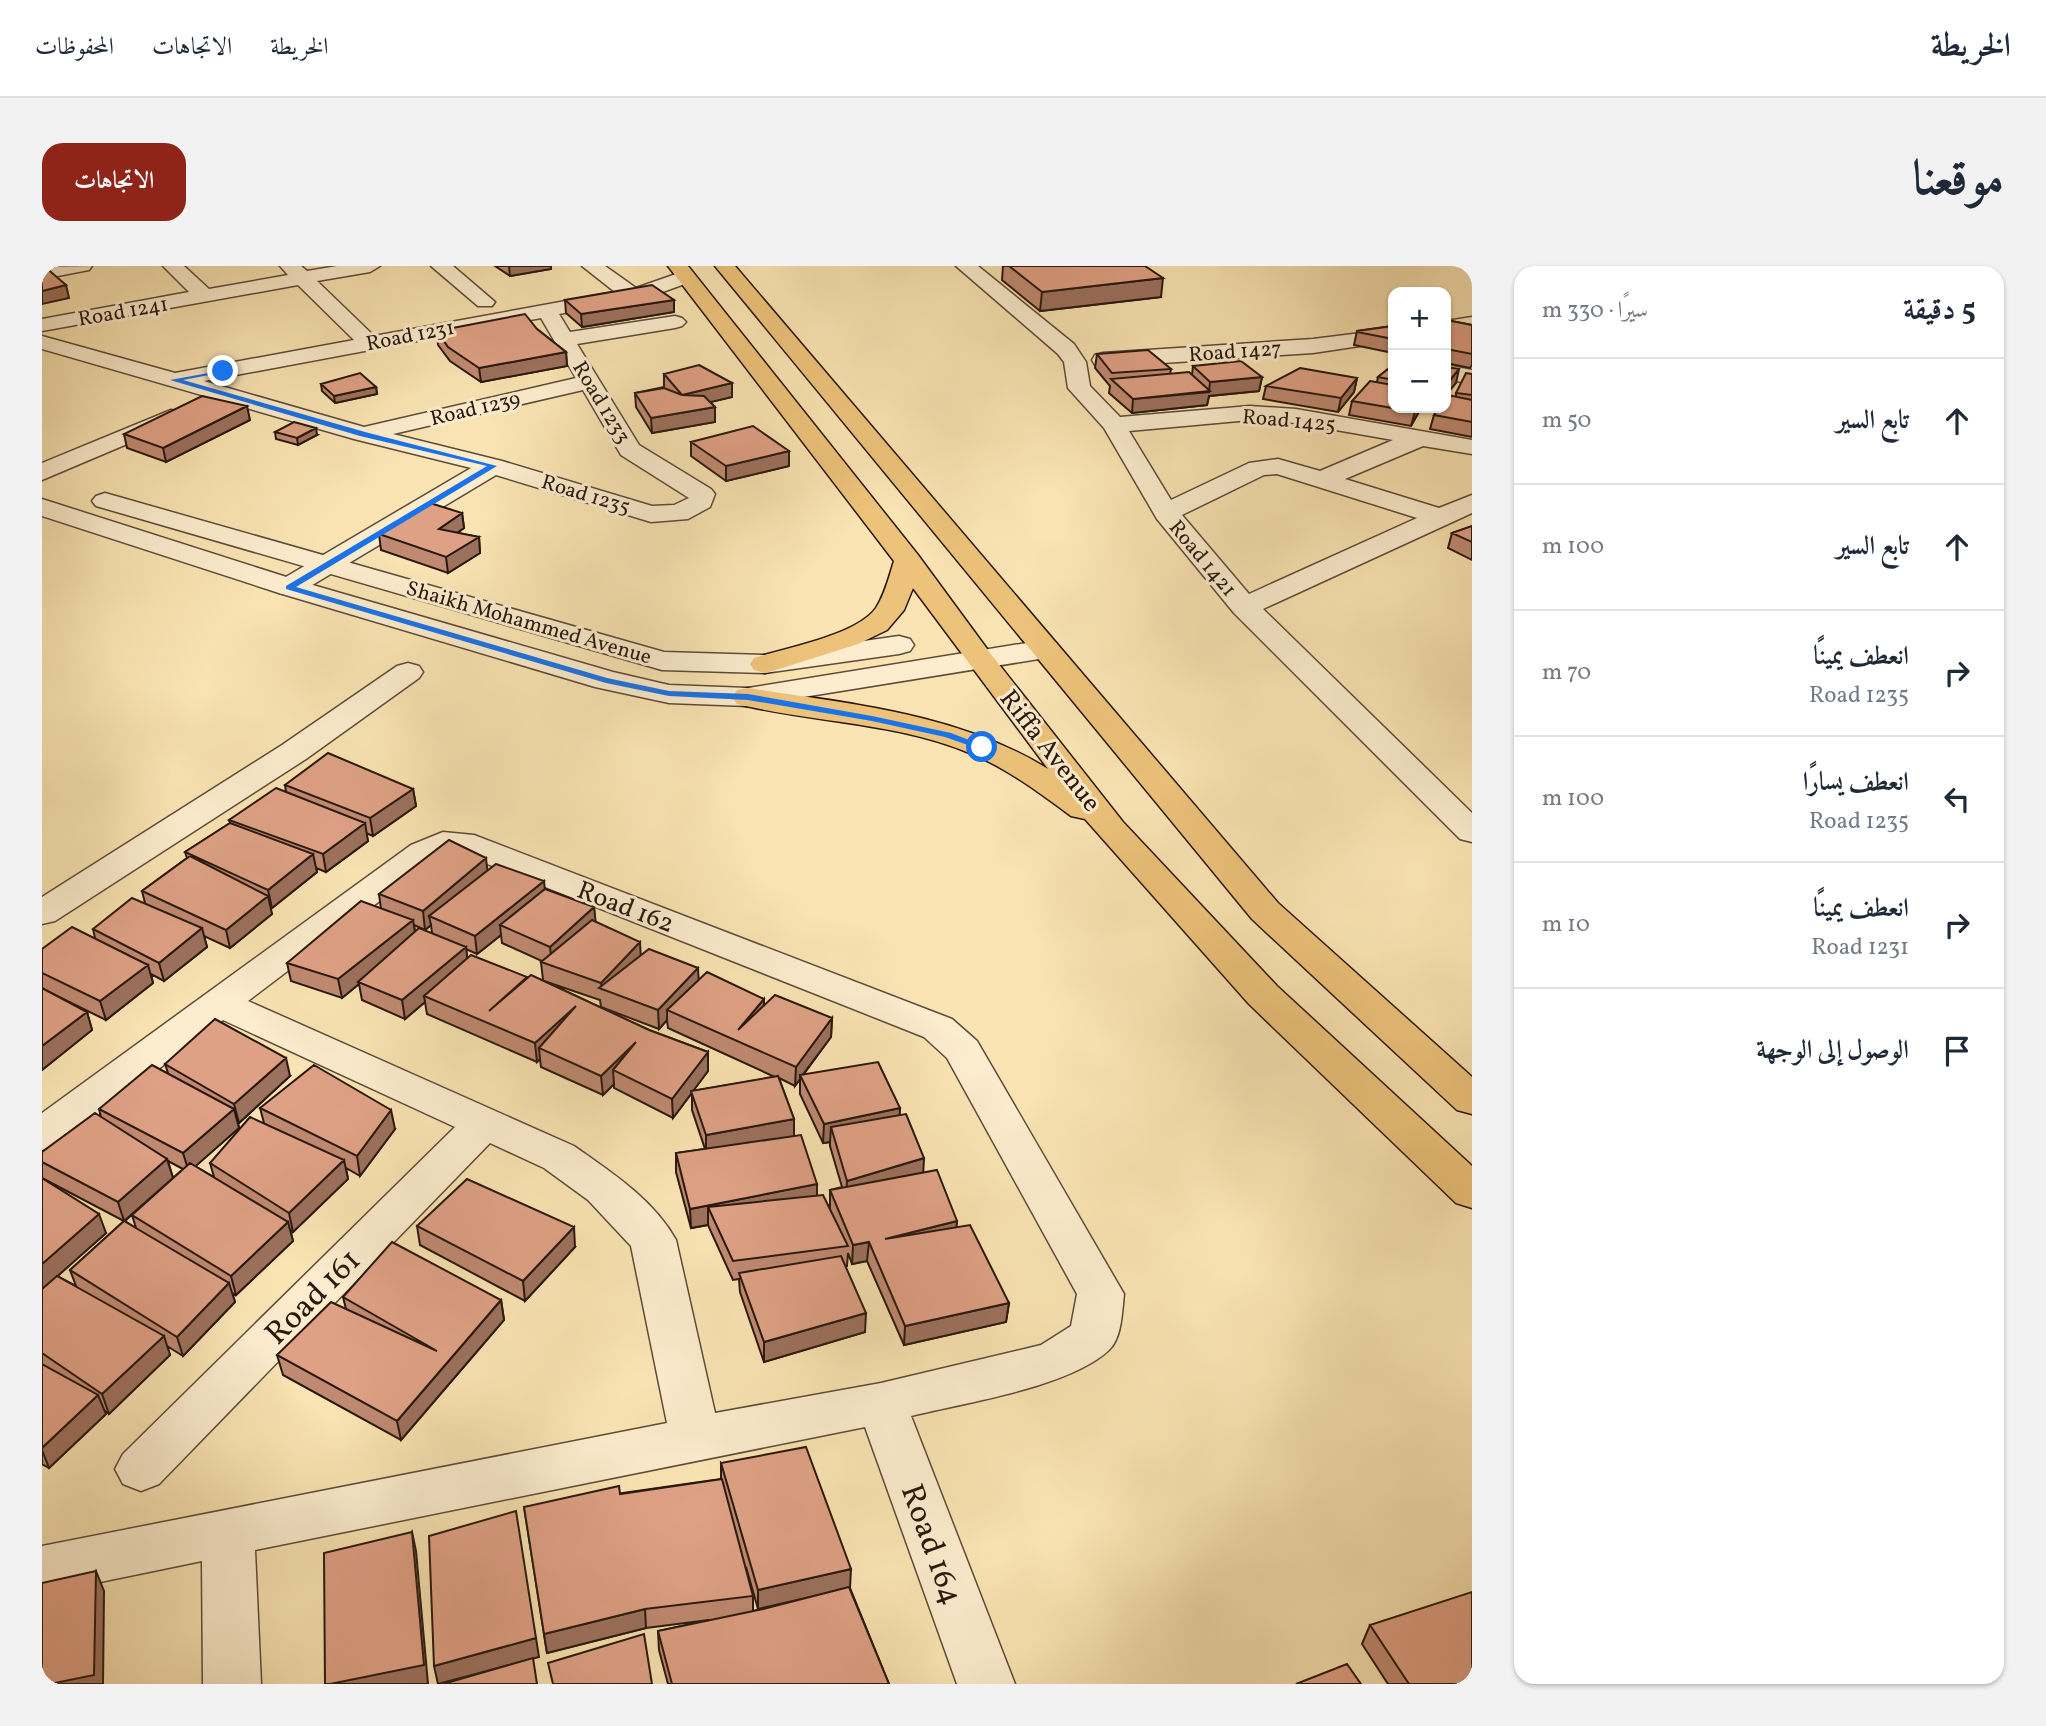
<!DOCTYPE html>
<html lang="ar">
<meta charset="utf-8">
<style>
:root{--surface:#fff;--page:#f2f2f3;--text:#1f2937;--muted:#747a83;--line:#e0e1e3;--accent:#8f2418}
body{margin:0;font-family:Vollkorn,Amiri,serif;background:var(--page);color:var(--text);direction:rtl}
.controls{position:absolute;right:21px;top:21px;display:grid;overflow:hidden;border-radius:14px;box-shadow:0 2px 5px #0004}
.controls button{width:63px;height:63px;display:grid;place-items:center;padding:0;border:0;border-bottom:2px solid var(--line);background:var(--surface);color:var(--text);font:35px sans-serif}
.stop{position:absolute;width:21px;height:21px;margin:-16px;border:5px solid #1a73e8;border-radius:50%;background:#fff}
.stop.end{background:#1a73e8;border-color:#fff;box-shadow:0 2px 7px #0008}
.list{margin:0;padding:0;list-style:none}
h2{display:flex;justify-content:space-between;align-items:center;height:91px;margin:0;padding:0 28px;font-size:30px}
h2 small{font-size:23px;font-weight:400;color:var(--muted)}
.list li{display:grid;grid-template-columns:46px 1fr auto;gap:21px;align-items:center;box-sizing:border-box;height:126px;padding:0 28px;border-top:2px solid var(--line)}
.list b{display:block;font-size:26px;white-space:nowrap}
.list p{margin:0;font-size:23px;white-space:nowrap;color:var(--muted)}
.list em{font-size:23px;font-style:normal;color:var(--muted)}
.icon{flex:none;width:38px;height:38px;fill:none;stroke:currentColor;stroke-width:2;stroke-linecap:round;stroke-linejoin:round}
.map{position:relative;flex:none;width:1430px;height:1418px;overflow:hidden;direction:ltr;border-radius:21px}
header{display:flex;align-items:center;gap:42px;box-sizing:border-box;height:98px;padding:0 35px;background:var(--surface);border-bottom:2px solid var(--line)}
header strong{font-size:33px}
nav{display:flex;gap:38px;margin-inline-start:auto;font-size:24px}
.intro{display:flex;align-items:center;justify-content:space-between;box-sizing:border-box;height:168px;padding:0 42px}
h1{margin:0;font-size:49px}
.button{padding:18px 32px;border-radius:21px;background:var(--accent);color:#fff;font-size:24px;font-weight:700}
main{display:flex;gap:42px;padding:0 42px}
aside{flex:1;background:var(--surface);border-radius:21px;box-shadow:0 2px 5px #0004}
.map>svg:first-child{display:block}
</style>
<header>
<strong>الخريطة</strong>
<nav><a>الخريطة</a><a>الاتجاهات</a><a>المحفوظات</a></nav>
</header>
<div class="intro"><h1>موقعنا</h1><a class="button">الاتجاهات</a></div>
<main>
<aside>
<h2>5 دقيقة<small>سيرًا · 330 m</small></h2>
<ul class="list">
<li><svg class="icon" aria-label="ahead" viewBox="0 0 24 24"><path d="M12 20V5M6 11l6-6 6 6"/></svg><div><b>تابع السير</b></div><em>50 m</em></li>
<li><svg class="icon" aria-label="ahead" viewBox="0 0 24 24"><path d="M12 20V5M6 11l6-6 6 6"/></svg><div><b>تابع السير</b></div><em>100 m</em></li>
<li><svg class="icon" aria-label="right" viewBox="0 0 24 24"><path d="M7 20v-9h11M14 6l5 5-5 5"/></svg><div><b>انعطف يمينًا</b><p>Road 1235</p></div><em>70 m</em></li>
<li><svg class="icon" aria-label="left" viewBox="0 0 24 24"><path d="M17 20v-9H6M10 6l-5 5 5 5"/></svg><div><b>انعطف يسارًا</b><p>Road 1235</p></div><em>100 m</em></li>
<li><svg class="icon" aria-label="right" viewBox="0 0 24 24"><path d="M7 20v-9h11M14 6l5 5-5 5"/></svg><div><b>انعطف يمينًا</b><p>Road 1231</p></div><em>10 m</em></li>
<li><svg class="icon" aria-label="arrive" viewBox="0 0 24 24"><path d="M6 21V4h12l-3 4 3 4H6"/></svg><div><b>الوصول إلى الوجهة</b></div></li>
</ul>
</aside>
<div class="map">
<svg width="1430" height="1418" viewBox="0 0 1430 1418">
<rect width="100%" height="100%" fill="#fae4b3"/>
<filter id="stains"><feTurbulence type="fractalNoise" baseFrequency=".00286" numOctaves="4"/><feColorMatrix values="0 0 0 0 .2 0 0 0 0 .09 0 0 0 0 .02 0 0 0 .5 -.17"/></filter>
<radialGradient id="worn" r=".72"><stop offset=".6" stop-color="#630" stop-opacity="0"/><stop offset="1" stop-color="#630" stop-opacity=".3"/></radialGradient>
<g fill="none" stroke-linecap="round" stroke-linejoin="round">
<g stroke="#5d4b38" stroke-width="3">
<path id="minor" d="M50 0 47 4 0 13V1Z
M121 0H142L167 23 246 9 238 0H259L265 5 295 0H338L328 6 275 15 332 70 573 26 540 0H563L594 22 637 7H651L654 11 651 15 604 32 517 48 528 66 633 50 640 52 644 56 640 60 633 62 535 78 597 179 669 223 673 228 668 241 646 253 609 256 454 209 257 327 247 329 237 327 233 321 237 315 429 202 312 173 0 83V70L133 107 312 74 256 19 0 65V53L147 26ZM499 52 534 112 322 161 162 115ZM541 124 579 189 647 232 632 239 610 240 460 195 351 168Z
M389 0H411L453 36 450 40H436Z
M914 0H936L1032 78 1044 96 1048 120 1078 151 1208 140 1254 143 1430 174V188L1381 180 1303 213 1397 242 1430 229V247L1221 343 1430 547V576L1418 573 1192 347 1115 253 1062 162 1026 122 1022 96 1016 88ZM1208 154 1254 157 1351 174 1278 205 1236 193 1207 197 1129 234 1087 165ZM1235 208 1375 252 1207 328 1140 249 1222 209Z
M1430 51V63L1404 67V55Z
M1351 63V75L1271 87 1061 101 1053 99 1050 94 1053 89 1061 87 1271 73Z
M1404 99 1430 104V118L1404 113Z
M129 144 137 146 141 151 137 156 0 214V197Z
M366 397 377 400 381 406 377 412 264 493 13 655 0 658V631L240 479 355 400Z
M401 566 432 569 910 753 935 775 1082 1028C1080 1045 1080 1072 1067 1084 1028 1121 922 1137 869 1150L973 1418H915L823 1161 213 1284 219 1418H161L160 1295 0 1328V1280L625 1157 589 980 546 934 502 902 448 877 117 1218 99 1225 81 1218 73 1203 81 1188 413 861 181 754 15 880 0 884V847L369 579ZM407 586H415L882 771 905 792 1035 1028 1029 1060 999 1079 839 1117 673 1147 634 974C612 934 569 906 532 880L206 735 393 593Z"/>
</g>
<g stroke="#5d4b38" stroke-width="3">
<path id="tertiary" d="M63 227 622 386 723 389 857 370 868 373 872 379 868 385 857 388 723 407 620 404 54 240 50 235 54 230Z
M0 233 257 315 571 406 627 419 706 422 1003 374 1014 377 1018 383 1014 389 1003 392 706 440 627 437 553 421 237 327 0 250Z"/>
</g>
<g stroke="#29180f" stroke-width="3">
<path id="primary" d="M626 0H646L876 289 948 387 1081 556 1235 720 1430 900V942L1414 937 1207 738 1043 553 1029 550C998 527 966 503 930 488 855 456 773 457 695 438L690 431 695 424 706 422C808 438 916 447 1006 503L871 322 862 344 845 364 816 378 734 404 723 407 712 404 708 398 712 392C744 382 815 369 834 342 843 328 847 311 852 295Z
M673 0H693L1236 637 1430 811V848L1415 844 1210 653Z"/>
</g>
<use href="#minor" fill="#fcedce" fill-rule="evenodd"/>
<use href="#tertiary" fill="#fcedce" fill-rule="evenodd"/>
<use href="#primary" fill="#edc27a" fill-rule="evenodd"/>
</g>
<path fill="#c08a72" stroke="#29180f" stroke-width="2" fill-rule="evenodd" d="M453 0H509V3L468 10Z
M961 0H1103L1119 31 998 45 960 14Z
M523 34 632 46 540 61 524 47Z
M1404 54 1430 59V99L1428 102 1404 97Z
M1351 60V87L1312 79 1315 65Z
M495 63 524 86 525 100 439 116 408 95 396 79 395 65Z
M1055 88 1129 103 1128 108 1150 109 1151 100 1220 111 1217 125 1167 130 1165 139 1090 147 1067 127 1068 120 1053 102Z
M1351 99V142H1379L1369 160 1307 149 1310 135 1335 116 1336 111Z
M622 108 690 117V131L668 136 673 141V156L610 167 594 141 593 127 622 121Z
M1430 108V171L1388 163 1392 149 1414 130V127Z
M1315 112 1312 126 1296 146 1221 133 1224 120Z
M279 118 334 121 335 128 293 137 280 125Z
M208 154 124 196 85 182 82 168Z
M233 166 275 169 256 179 234 173Z
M649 176 747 200 684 215 649 190Z
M420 247 422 262 415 267 437 271 438 287 406 307 339 284 337 268Z
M1430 260V294L1406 282 1410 267Z
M243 519 371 523 374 540 331 570 324 567 326 575 284 606 274 602 275 606 230 642 228 641 230 648 188 682 162 670 165 681 122 715 109 708 111 717 64 754 9 727 45 746 50 764 0 804V683L53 672 51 663 103 637 100 625 145 592 143 586 188 557 187 554 244 526Z
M445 605 503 623 552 641 553 656 599 689 656 702V715L722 733V739L790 752 789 771 762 808 858 842 857 849 881 907 915 955 914 962 967 1037 964 1056 862 1079 825 995 810 998 806 987 805 1000H803L823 1066 722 1096 698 1026 697 1013 691 1014 666 959 649 962 634 906V887L663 883 650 844V827L631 852 572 822V818L561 829 499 801 498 793 495 796 385 748 383 736 363 753 320 734 317 718 300 732 249 715 245 697 339 643 337 628ZM372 659 383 664 389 659 390 667 373 665ZM459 669 460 677 500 695 499 696 501 714 485 713 425 691 424 683 435 688ZM502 715 558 734 559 741 617 763 625 754 626 762 733 811 651 825 666 805V786L607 764ZM737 812 753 820 758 813V828L781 877 788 876V880L800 921 788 924V941L775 929 752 870V853Z
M123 798 248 810 197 857 196 856 197 862 153 900 172 911 168 897 222 857 218 842 353 863 318 910 304 902 306 913 251 966 248 964 251 975 194 1029 190 1027 193 1036 141 1090 125 1080 128 1089 67 1148 62 1144 64 1148 7 1202 0 1198V912L64 967 15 1010 34 1020 28 1004 82 955 0 912V886L59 851 57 843 126 807ZM126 895 141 903 90 949 94 962 83 955 131 912Z
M375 960 533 981 483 1035 378 979Z
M301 1031 459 1034 462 1054 359 1174 241 1109 235 1089 304 1043Z
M679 1197 808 1322 847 1418H626L617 1384 616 1365 667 1354 604 1362 505 1387 482 1241 679 1213ZM704 1301 716 1343 763 1332 711 1345V1330Z
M1328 1359 1430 1418H1346L1320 1378Z"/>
<path fill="#9c715d" stroke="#29180f" stroke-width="2" d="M467 0H509V3L468 10Z
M1121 12 1119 31 998 45 1000 26Z
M24 19 27 32 0 38V25Z
M632 34V46L540 61 539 48Z
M524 86 525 100 439 116 437 102Z
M1417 103 1414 117 1404 129V119Z
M1220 111 1217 125 1167 130 1165 139 1090 147 1091 133 1167 126 1168 116Z
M1315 112 1312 126 1296 146 1299 132Z
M690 117V131L640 143V129Z
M334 121 335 128 293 137 292 130Z
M205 140 208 154 124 196 121 182Z
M673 141V156L610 167 609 152Z
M1375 142H1379L1369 160 1373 146Z
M274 162 275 169 256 179 255 172Z
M747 185V200L684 215V200Z
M420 247 422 262 398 279 397 263Z
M437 271 438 287 406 307 404 291Z
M371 523 374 540 331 570 328 552Z
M323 557 326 575 284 606 281 588Z
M271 588 275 606 230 642 226 624Z
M444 592 446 610 387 650 389 659 383 664 381 645Z
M502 615 504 634 458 659 459 669 435 688 433 670Z
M226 630 230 648 188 682 184 664Z
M552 641 554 659 510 699 508 681Z
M371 654 374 673 316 716 317 718 300 732 296 713Z
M160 662 165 681 122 715 117 697Z
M598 676 599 694 560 723 559 717Z
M424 681 426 699 382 730 383 736 363 753 360 734Z
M106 699 111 717 64 754 58 735Z
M656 702 657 721 625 744V754L617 763 616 744Z
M722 733V751L696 764Z
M534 740 497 782 498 793 495 796 493 777Z
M45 746 50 764 0 804V780Z
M790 752 789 771 759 811 758 809V813L753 820 754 801Z
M594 776 571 804 572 818 561 829 559 810Z
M666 786V805L631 852 630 833Z
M244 792 248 810 197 857 192 838Z
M858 842 857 861H789L788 876 781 877 782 858Z
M192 843 197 862 147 906 141 887Z
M349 844 353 863 318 910 315 890Z
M752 853V872L664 888V869Z
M882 892 881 911 804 934 805 915Z
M125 893 131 912 82 955 76 936Z
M302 894 306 913 251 966 247 947Z
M775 918V937L666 941V959L649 962 648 943Z
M57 948 64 967 0 1024V998Z
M915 955 913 974 843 973Z
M246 956 251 975 194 1029 189 1010Z
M532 961 533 981 483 1035 481 1015Z
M827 976 825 995 810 998 811 979Z
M187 1017 193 1036 141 1090 135 1071Z
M459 1034 462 1054 359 1174 355 1155Z
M967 1037 964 1056 862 1079 863 1060Z
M824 1047 823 1066 722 1096V1076Z
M122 1070 128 1089 67 1148 60 1128Z
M56 1129 64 1148 7 1202 0 1184V1182Z
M370 1266 374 1285 386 1418H288Z
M809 1303 808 1322 716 1343V1324Z
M54 1305 62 1325 61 1418H8Z
M603 1343 604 1362 505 1387 502 1368Z
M494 1372 497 1391 396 1418 392 1400Z"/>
<path fill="#dfa185" stroke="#29180f" stroke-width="2" d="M0 0H2L24 19 0 25Z
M967 0H1103L1121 12 1000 26Z
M610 19 632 34 539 48 523 34Z
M483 48 495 63 524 86 437 102 406 81 395 65Z
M1404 54 1430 59V88L1404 83Z
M1351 60V73L1315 66V65Z
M1106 84 1129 103 1070 107 1055 88Z
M1199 95 1220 111 1168 116 1151 100Z
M657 99 690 117 640 129 662 130 673 141 609 152 593 127 622 122 640 129 622 108Z
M1351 99V114L1336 111Z
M1404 101 1417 103 1404 119Z
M1258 102 1315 112 1299 132 1224 120Z
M1147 106 1168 125 1091 133 1069 113Z
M318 107 334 121 292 130 279 118Z
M1424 107 1430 108V129L1414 127Z
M1328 115 1351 119V142H1375L1373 146 1310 135Z
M1406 129 1430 134V156L1392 149 1397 142H1404V132Z
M160 130 205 140 121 182 82 168Z
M252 156 274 162 255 172 233 166Z
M711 160 747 185 684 200 649 176Z
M388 237 420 247 397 263 437 271 404 291 337 268Z
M1430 260V276L1410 267Z
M286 487 371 523 328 552 243 519Z
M234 522 323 557 281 588 187 554Z
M188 557 271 588 226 624 143 586Z
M407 574 444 592 381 645 337 628Z
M148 590 226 630 184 664 100 625Z
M454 598 502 615 433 670 387 650Z
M503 623 552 641 508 681 458 659Z
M90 632 160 662 117 697 51 663Z
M319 635 371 654 296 713 245 697Z
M550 654 598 676 559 717 499 696Z
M30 661 106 699 58 735 0 707V683Z
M377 662 424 681 360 734 316 716Z
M607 683 656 702 616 744 557 722Z
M429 689 485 711 447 745 489 709 607 764 666 786 630 833 571 804 594 776 559 810 497 782 534 740 493 777 382 730Z
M665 706 722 733 696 764 733 729 790 752 754 801 625 744Z
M0 722 45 746 0 780Z
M173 753 244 792 192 838 123 798Z
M836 796 858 842 782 858 758 809Z
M110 799 192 843 141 887 57 843Z
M272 799 349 844 315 890 218 842Z
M736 810 752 853 664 869 649 825Z
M53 847 125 893 76 936 0 896V886Z
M864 848 882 892 805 915 789 861Z
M208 851 302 894 247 947 168 897Z
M759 869 775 918 648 943 634 887Z
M148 897 246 956 189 1010 90 949Z
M895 904 915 955 843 973 928 959 967 1037 863 1060 827 976 811 979 788 924Z
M0 912 57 948 0 998Z
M425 913 532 961 481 1015 375 960Z
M781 929 806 980 691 995 666 941Z
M82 955 187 1017 135 1071 28 1004Z
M350 976 459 1034 355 1155 235 1089 289 1036 395 1085 301 1031Z
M799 990 824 1047 722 1076 697 1007Z
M15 1010 122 1070 60 1128 0 1087V1023Z
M0 1098 56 1129 0 1182Z
M764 1181 809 1303 716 1324 679 1197Z
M680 1213 711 1330 603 1343 502 1368 482 1241 577 1220 578 1228Z
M474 1245 494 1372 392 1400 387 1270Z
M370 1266 382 1399 288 1418H283L282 1287Z
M54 1305 52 1409 8 1418H0V1317Z
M807 1321 847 1418H630L616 1365 721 1343Z
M1430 1326V1418H1367L1328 1359Z
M602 1368 610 1418H511L506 1397Z
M491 1392 495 1418H401Z
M1305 1398 1319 1418H1254Z"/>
<path fill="#1a73e8" d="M183 104V106L141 114 323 166 455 200 254 321 565 412 627 425 706 428 830 450 909 467 945 481 940 484 903 471 830 455 706 434 627 430 564 417 244 323V320L445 200 318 170 128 114Z"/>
<g text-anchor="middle" stroke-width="6" stroke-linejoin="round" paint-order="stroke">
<g font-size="21" fill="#29180f" stroke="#fcedce">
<text transform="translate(81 45) rotate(-10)" y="7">Road 1241</text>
<text transform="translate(368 69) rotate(-11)" y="7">Road 1231</text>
<text transform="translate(1193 85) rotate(-4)" y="7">Road 1427</text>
<text transform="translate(560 136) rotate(59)" y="7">Road 1233</text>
<text transform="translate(433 142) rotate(-13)" y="7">Road 1239</text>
<text transform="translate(1247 154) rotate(5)" y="7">Road 1425</text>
<text transform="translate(544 228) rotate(17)" y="7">Road 1235</text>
<text transform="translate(1161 292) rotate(50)" y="7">Road 1421</text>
<text transform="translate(487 356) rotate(16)" y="7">Shaikh Mohammed Avenue</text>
</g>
<g font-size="26" fill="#29180f" stroke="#fcedce">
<text transform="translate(1009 484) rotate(52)" y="9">Riffa Avenue</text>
<text transform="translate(584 640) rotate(21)" y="9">Road 162</text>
</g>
<g font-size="32" fill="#29180f" stroke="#fcedce">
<text transform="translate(270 1030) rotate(-45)" y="11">Road 161</text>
<text transform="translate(891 1278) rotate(70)" y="11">Road 164</text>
</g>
</g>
<rect width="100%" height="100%" filter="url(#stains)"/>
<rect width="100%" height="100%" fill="url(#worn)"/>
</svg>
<div class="controls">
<button>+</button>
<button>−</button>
</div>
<div class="stop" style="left:940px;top:481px"></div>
<div class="stop end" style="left:181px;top:105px"></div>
</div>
</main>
